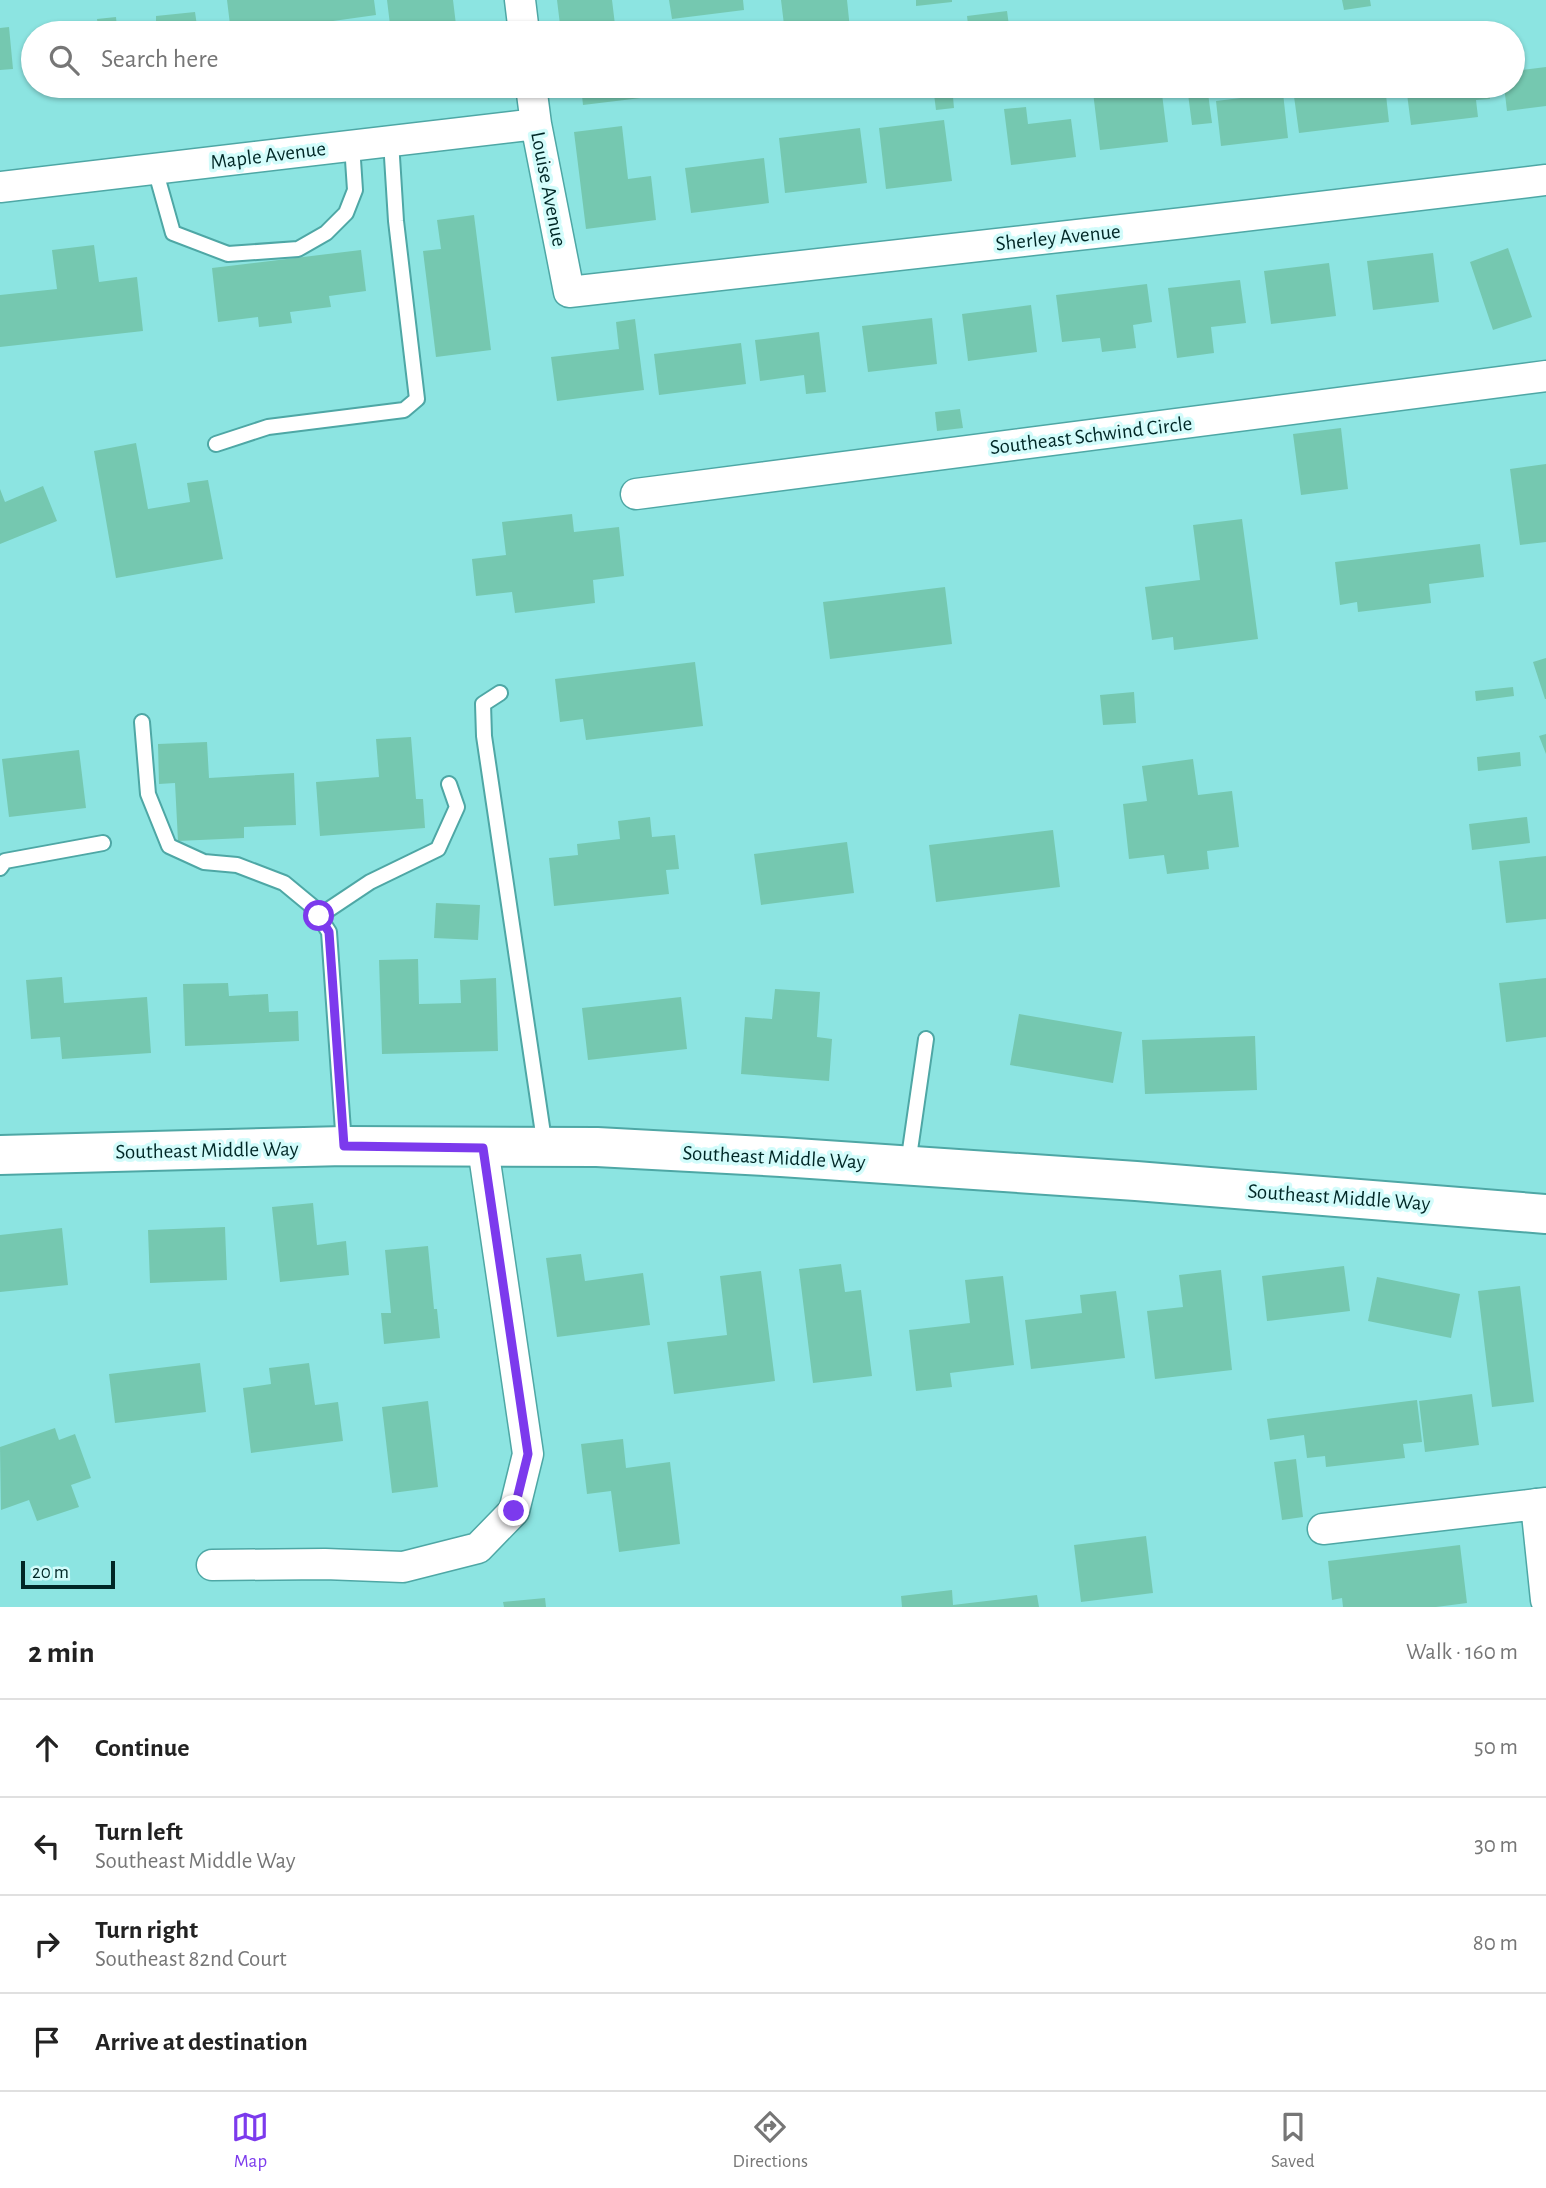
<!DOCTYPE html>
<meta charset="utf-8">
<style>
:root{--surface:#fff;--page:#f6f6f6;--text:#222;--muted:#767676;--line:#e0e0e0;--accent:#7c3aed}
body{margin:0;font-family:"Alegreya Sans",sans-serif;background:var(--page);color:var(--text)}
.scale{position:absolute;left:21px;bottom:18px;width:94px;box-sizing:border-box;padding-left:7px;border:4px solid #002726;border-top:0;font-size:19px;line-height:24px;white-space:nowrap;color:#002726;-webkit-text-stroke:5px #d3fcfb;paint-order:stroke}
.stop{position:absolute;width:21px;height:21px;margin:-16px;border:5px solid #7c3aed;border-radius:50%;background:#fff}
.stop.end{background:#7c3aed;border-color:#fff;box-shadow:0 2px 7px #0008}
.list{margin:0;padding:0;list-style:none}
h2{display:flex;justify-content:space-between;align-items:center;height:91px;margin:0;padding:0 28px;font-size:30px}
h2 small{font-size:23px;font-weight:400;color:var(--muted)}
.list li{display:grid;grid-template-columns:46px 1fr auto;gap:21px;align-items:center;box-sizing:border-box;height:98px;padding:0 28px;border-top:2px solid var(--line)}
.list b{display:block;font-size:26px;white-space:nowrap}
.list p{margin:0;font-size:23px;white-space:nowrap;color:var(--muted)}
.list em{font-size:23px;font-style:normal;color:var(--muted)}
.icon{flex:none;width:38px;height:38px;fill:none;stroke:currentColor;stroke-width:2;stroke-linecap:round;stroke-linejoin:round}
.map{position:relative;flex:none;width:1546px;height:1607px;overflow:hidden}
.search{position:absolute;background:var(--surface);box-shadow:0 2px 5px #0004;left:21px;right:21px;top:21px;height:77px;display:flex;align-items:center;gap:18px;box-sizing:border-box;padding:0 24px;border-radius:38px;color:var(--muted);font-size:26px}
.sheet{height:483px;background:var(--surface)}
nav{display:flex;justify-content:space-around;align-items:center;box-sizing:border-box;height:98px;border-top:2px solid var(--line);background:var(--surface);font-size:19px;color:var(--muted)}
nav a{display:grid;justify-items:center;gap:4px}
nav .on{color:var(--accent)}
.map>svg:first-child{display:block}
</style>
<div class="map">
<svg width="1546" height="1607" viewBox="0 0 1546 1607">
<rect width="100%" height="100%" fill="#8ce4e1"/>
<path fill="#75c8b0" d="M227 0H374L376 15 333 21 334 33H231Z
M387 0H453L457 33H391Z
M557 0H612L616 33H561Z
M669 0H743L744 10 672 19Z
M781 0H847L850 29 817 33H785Z
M916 0H952V2L916 6Z
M1342 0H1370L1371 6 1344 10Z
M1007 11 1010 33H969L967 16Z
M195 12 198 33H99L97 19 116 17 117 28 156 24V16Z
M9 27 13 69 0 70V28Z
M1546 67V106L1507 111 1504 86H1513V71Z
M581 86H648L649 97 583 105Z
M933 86H952L954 108 936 110Z
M1147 86H1161L1168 142 1100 150 1093 92Z
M1187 86H1207L1212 123 1192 125Z
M1315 86H1385L1389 122 1299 133 1293 89Z
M1406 86H1488L1490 99 1476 100 1478 117 1411 125Z
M1283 93 1288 138 1221 146 1216 101Z
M1026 107 1028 124 1071 119 1076 157 1011 165 1004 109Z
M944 120 952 181 886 189 879 128Z
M622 126 628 179 651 176 656 220 586 229 574 132Z
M860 128 867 183 785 193 779 138Z
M764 158 769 203 691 213 685 168Z
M474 215 491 350 436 357 423 251 441 249 437 220Z
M94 245 99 282 137 277 143 331 0 347V295L57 289 52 250Z
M1508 248 1532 317 1493 330 1470 262Z
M361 250 366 291 329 296 331 307 290 312 292 323 259 327 258 317 218 322 212 268Z
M1433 253 1439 302 1373 310 1367 261Z
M1329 263 1336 316 1271 324 1264 271Z
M1240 280 1246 323 1211 327 1214 353 1177 358 1168 288Z
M1147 284 1152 322 1133 325 1136 348 1102 352 1100 338 1062 342 1056 295Z
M1031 305 1037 352 968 361 962 314Z
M932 318 937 364 868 372 862 326Z
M635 319 644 390 557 401 551 357 619 349 616 322Z
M819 332 826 392 806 394 804 375 760 381 755 340Z
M741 343 746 384 659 395 654 354Z
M960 409 963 428 937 431 935 412Z
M1341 428 1348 489 1301 495 1293 434Z
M136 443 148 509 190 502 187 483 208 480 223 559 116 578 94 451Z
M1546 464V542L1520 545 1510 469Z
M43 486 57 521 0 544V489L5 502Z
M572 514 574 532 619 527 624 576 593 580 595 603 515 613 512 592 476 596 472 559 506 555 502 522Z
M1242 519 1258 639 1174 650 1173 637 1152 640 1145 587 1200 580 1193 525Z
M1480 544 1484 577 1429 584 1431 603 1358 612 1357 602 1340 605 1335 562Z
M945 587 952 644 830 659 823 602Z
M1546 658V699H1545L1533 662Z
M695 662 703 726 586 740 583 719 560 722 555 679Z
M1513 687 1514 696 1476 701 1475 691Z
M1134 692 1136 723 1103 725 1100 695Z
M1546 734V754L1539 736Z
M411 737 416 799H423L425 828 320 836 316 782 379 777 376 739Z
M207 742 209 778 294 773 296 825 244 827V838L178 841 175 783 159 784 158 744Z
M79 750 86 808 9 817 2 759Z
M1520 752 1521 766 1478 771 1477 757Z
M1193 759 1198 795 1232 791 1239 847 1207 851 1209 869 1167 874 1164 855 1129 859 1123 804 1147 801 1142 766Z
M650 817 652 837 675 835 679 869 666 870 669 894 554 906 549 858 578 855 577 844 620 839 618 821Z
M1527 817 1530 843 1472 850 1469 824Z
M1053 830 1060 887 936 902 929 845Z
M847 842 854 893 761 905 754 854Z
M1546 856V919L1506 923 1499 861Z
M436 903 480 905 478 940 434 938Z
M418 959 419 1004 461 1003 460 980 496 978 498 1051 382 1054 379 960Z
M62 977 64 1003 147 997 151 1053 62 1059 60 1037 31 1039 26 980Z
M1546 978V1037L1506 1042 1499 983Z
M228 983 229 996 268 994 269 1012 298 1011 299 1041 185 1046 183 984Z
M775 989 820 992 817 1037 832 1039 829 1081 741 1074 745 1017 772 1019Z
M681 997 687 1049 588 1060 582 1008Z
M1019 1014 1122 1032 1113 1083 1010 1065Z
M1255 1036 1257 1090 1145 1094 1142 1040Z
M313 1203 317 1245 346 1241 349 1275 280 1282 272 1207Z
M225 1227 227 1280 150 1283 148 1230Z
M62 1228 68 1285 0 1292V1235Z
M428 1246 434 1309H437L440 1338 384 1344 381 1313H391L385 1250Z
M581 1254 585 1281 643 1273 650 1325 557 1337 546 1258Z
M841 1264 845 1292 861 1290 872 1376 813 1383 799 1269Z
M1344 1266 1350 1311 1267 1321 1262 1276Z
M1221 1270 1232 1370 1155 1379 1147 1311 1183 1307 1179 1275Z
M761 1271 775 1381 674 1394 667 1342 727 1335 720 1276Z
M1003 1276 1014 1365 950 1373 952 1387 916 1391 909 1330 970 1323 965 1280Z
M1377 1277 1460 1294 1451 1338 1368 1321Z
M1520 1286 1534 1402 1492 1407 1478 1291Z
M1116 1291 1125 1358 1031 1369 1025 1320 1082 1313 1080 1295Z
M200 1363 206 1412 115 1423 109 1374Z
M309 1363 315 1405 338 1402 343 1441 251 1453 243 1388 271 1384 269 1368Z
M1472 1394 1479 1445 1425 1452 1419 1401Z
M1417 1400 1422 1442 1403 1444 1405 1458 1326 1467 1325 1456 1307 1458 1304 1435 1270 1440 1267 1419Z
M428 1401 438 1487 392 1493 382 1407Z
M55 1428 59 1440 75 1434 91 1478 71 1485 79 1507 37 1521 29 1500 1 1510 0 1447Z
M623 1439 626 1468 670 1462 680 1544 619 1552 611 1491 587 1494 581 1444Z
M1296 1459 1303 1517 1282 1520 1274 1462Z
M1146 1536 1153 1593 1081 1602 1074 1545Z
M1460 1545 1467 1603 1436 1607H1343L1342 1598 1332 1600 1328 1561Z
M952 1590 953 1605 1037 1595 1039 1607H902L901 1596Z
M545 1598 546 1607H504L503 1602Z"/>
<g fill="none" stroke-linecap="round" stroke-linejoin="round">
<g stroke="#4ea7a5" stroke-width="18">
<path id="lane" d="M155 169 173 233 228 254 298 249 326 233 346 213 355 190 352 145
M216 444 268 427 404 410 417 399 396 221 391 141
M500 693 483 704 484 736 545 1147
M142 722 148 794 169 846 204 862 237 865 284 883 313 907 329 932 344 1145
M0 868 5 861 103 843
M319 916 370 882 438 849 457 807 449 784
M908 1164 926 1039"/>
</g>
<g stroke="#4ea7a5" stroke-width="33">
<path id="street" d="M520 0 524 33
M531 86 536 124 569 292 1184 223 1546 180
M0 187 536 124
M636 494 1546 376
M1536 1504 1546 1600
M1323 1529 1546 1503
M212 1565 325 1564 403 1567 478 1548 514 1511 528 1454 483 1148"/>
</g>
<g stroke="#4ea7a5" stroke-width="42">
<path id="secondary" d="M0 1155 344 1146 597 1147 781 1157 1136 1181 1546 1214"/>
</g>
<use href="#lane" stroke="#fff" stroke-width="14"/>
<use href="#street" stroke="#fff" stroke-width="30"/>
<use href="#secondary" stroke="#fff" stroke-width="38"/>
</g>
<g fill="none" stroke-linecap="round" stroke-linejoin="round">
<path stroke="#7c3aed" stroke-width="9" d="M319 916 329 932 344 1146 483 1148 528 1454 514 1511"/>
</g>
<g text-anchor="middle" stroke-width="7" stroke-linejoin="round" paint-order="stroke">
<g font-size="21" fill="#002726" stroke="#d3fcfb">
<text transform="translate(268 155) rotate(-7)" y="7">Maple Avenue</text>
<text transform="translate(549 189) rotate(79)" y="7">Louise Avenue</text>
<text transform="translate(1058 237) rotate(-6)" y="7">Sherley Avenue</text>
<text transform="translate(1091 435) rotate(-7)" y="7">Southeast Schwind Circle</text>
<text transform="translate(207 1150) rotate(-1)" y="7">Southeast Middle Way</text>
<text transform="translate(774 1157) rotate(3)" y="7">Southeast Middle Way</text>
<text transform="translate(1339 1197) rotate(4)" y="7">Southeast Middle Way</text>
</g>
</g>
</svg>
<div class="scale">20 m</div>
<div class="stop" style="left:319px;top:916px"></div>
<div class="stop end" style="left:514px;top:1511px"></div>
<div class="search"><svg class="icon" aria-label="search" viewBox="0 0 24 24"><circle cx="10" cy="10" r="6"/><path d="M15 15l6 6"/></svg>Search here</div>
</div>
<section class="sheet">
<h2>2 min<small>Walk · 160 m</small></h2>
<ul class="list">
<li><svg class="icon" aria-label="ahead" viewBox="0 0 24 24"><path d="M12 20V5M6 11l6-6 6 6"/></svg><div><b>Continue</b></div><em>50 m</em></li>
<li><svg class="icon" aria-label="left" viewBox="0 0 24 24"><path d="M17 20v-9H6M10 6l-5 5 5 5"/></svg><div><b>Turn left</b><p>Southeast Middle Way</p></div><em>30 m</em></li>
<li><svg class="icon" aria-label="right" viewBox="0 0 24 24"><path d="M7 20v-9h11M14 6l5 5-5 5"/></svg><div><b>Turn right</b><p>Southeast 82nd Court</p></div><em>80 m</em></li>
<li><svg class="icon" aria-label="arrive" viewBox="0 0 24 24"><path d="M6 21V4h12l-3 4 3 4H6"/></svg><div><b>Arrive at destination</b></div></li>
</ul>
</section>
<nav>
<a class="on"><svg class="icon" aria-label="map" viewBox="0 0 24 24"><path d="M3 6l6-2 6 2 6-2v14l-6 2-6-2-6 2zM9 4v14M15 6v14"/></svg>Map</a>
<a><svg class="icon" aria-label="directions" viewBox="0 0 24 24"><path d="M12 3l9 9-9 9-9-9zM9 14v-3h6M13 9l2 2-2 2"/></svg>Directions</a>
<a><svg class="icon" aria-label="saved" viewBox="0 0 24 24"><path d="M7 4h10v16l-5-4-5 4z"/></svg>Saved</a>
</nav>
